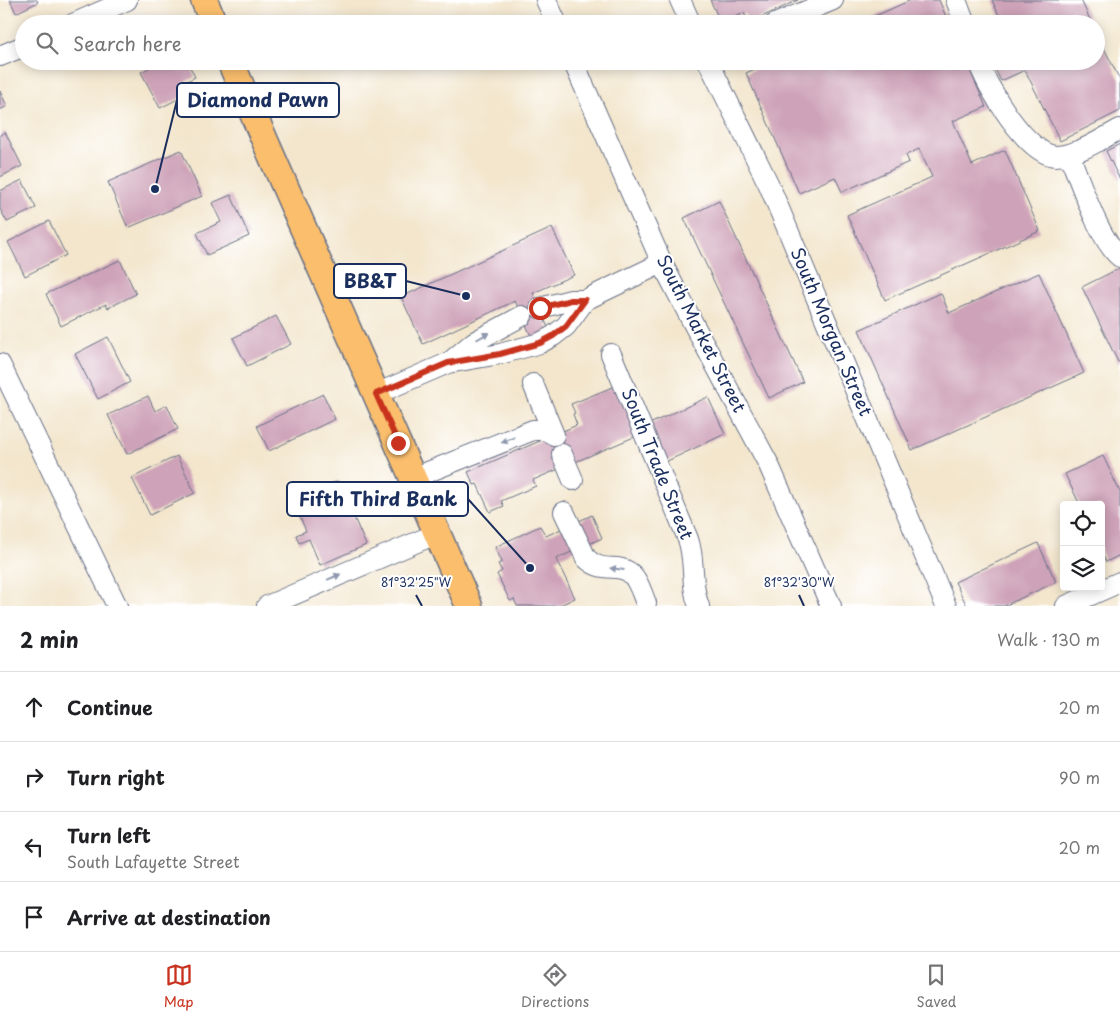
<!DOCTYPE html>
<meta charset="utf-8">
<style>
:root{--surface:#fff;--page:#f6f6f6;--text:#202124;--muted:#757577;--line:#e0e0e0;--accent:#c8321e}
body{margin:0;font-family:"Playpen Sans",sans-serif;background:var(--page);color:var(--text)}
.controls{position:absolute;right:15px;bottom:15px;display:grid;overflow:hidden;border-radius:5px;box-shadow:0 2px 12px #0003}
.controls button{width:45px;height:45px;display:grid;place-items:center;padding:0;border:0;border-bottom:1px solid var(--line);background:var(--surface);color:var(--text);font:25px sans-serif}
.stop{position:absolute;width:15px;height:15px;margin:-11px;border:4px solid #c8321e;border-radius:50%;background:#fff}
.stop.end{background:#c8321e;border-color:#fff;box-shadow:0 1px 5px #0008}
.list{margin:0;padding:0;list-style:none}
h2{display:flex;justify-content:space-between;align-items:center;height:65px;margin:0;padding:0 20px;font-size:21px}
h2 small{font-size:16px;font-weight:400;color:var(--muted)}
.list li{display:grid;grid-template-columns:32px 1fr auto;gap:15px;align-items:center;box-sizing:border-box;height:70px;padding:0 20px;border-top:1px solid var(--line)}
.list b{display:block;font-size:19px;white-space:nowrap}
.list p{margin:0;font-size:16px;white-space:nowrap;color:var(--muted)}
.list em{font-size:16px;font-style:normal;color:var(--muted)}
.icon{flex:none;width:28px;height:28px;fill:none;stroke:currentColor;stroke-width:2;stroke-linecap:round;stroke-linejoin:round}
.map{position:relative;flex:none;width:1120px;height:606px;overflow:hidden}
.search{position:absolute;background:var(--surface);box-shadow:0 2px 12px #0003;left:15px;right:15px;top:15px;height:55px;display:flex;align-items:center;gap:12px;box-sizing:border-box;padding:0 18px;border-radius:28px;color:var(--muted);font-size:19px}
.sheet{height:345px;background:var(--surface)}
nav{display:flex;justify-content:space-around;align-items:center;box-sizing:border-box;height:70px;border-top:1px solid var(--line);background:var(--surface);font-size:14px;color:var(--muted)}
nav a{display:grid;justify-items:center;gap:2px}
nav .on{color:var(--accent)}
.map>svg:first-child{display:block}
</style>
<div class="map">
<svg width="1120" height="606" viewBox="0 0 1120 606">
<rect width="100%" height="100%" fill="#fff"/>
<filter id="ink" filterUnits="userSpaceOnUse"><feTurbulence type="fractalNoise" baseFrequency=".02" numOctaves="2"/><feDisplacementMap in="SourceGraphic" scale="10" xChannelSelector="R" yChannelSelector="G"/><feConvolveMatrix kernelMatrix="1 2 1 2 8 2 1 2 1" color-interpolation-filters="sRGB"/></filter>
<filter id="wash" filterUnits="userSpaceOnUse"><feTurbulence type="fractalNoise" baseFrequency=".0096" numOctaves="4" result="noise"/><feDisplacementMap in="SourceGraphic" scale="20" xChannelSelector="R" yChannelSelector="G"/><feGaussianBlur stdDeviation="1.12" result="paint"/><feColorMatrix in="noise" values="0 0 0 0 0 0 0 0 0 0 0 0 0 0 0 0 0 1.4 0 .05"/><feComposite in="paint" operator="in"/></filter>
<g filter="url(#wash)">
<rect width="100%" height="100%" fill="#f3e6cd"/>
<g id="blocks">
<path fill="#cea2b8" d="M10 0H37L38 2 16 13Z
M710 0H798L749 23 744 13 721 23Z
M911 0H939L949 24H857Z
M992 0H1081L1092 24H1003Z
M1096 32 1120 80V111L1060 141 1025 70 1001 81 991 61H1096Z
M162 61H187L195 77 183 83 188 94 160 108 141 72Z
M773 61H966L986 107 953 121 972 165 1005 150 1040 231 885 300 847 215 932 177 919 149 906 155 909 162 842 192 835 177 799 193 746 73Z
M0 91 7 106 0 110Z
M5 132 22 166 0 177V135Z
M1120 144V180L1106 151Z
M181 150 202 196 128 228 108 182Z
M22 180 36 208 7 222 0 209V191Z
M231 195 249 236 207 255 197 233 221 222 212 203Z
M719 201 803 382 769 398 684 218Z
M49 221 66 255 25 276 8 242Z
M552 228 574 275 533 293 550 332 533 340 515 301 423 344 401 297Z
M120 260 136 294 108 308 106 304 61 326 46 294Z
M1120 268V361L1118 362 1082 287Z
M1039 273 1084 373 912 450 859 330 941 293 949 313Z
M276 316 291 344 247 366 233 338Z
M108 337 130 382 98 399 75 354Z
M615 386 641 434 533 480 536 486 501 501 504 506 490 512 477 484 474 485 468 472 577 425 573 414 575 413 571 404Z
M323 394 335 419 269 451 257 426Z
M148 396 155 411 167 405 178 429 127 454 108 415Z
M708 397 725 434 663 463 645 426Z
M177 456 195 493 150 515 132 478Z
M1103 456 1120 492V555L1106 562 1101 551V505H1080L1065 474Z
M338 481 366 545 320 565 309 539 299 543 296 535 306 531 293 501Z
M592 515 602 538 556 559 575 598 558 606H517L514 599 510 601 497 574 502 571 498 564 502 562 495 547 540 526 546 536Z
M1038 543 1056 582 1004 606H967L955 582Z"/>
</g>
</g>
<g filter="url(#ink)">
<use href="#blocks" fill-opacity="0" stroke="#676f85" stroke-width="1"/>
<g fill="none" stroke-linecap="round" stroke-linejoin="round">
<g stroke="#676f85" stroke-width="22">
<path id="minor" d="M546 0 557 24
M680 0 691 24
M956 0 965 24
M73 24 127 0
M775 24 833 0
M0 56 24 46
M573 61 662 263 694 325 768 463 831 606
M708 61 769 185 946 606
M978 61C986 86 1028 156 1056 156 1079 155 1101 139 1120 129
M1069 154C1080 181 1099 240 1120 257
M540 308 571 300H585
M611 354 688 539C696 562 690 585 699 606
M450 362 474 342 522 316
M0 364 117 606
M533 384 554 435
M376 394 448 363 500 354 540 343 553 336 566 326 585 300 662 263
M562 454 573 480
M413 478 533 430H545L554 435
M564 512 586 558C602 574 616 563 629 572 638 578 642 594 646 603
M267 606 438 533
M1066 606 1120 582"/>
</g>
<g stroke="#676f85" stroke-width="29">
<path id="major" d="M204 0 214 24
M230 61 469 606"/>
</g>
<use href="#minor" stroke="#fff" stroke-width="20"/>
<use href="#major" stroke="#fabe6d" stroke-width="26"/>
</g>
<defs><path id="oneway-solid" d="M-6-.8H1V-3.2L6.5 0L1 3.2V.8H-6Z" transform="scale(1.25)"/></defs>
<g fill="#8d97ae">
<use href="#oneway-solid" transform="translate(483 336) rotate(-30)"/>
<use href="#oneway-solid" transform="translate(508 440) rotate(158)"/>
<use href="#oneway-solid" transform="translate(617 569) rotate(-173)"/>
<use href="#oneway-solid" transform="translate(334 577) rotate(-23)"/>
</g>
</g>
<g fill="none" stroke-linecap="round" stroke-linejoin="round" filter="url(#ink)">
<path stroke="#c8321e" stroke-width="6" d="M398 443 376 394 448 363 500 354 540 343 553 336 566 326 585 300H571L540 308"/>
</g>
<path fill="none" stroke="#1b2f5e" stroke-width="2" d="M416 595 422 606M799 595 804 606"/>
<g text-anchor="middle" stroke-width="4" stroke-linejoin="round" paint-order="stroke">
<g font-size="18" fill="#1b2f5e" stroke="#fff">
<text transform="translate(831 332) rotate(67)" y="6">South Morgan Street</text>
<text transform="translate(701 334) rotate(63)" y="6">South Market Street</text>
<text transform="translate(657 464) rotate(68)" y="6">South Trade Street</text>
</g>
</g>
<g font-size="12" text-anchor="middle" fill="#1b2f5e" stroke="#fff" stroke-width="4" stroke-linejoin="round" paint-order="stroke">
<text x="416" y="587">81°32'25"W</text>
<text x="799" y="587">81°32'30"W</text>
</g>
<path fill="none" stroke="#1b2f5e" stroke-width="2" d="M155 189L177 100M466 296L406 281M530 568L468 499"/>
<g fill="#1b2f5e" stroke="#fff" stroke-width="2">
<circle cx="155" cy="189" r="5"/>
<circle cx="466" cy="296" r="5"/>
<circle cx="530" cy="568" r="5"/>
</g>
<g fill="#fff" stroke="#1b2f5e" stroke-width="2">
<rect x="177" y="83" width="162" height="34" rx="5"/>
<rect x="334" y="264" width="72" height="34" rx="5"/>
<rect x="287" y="482" width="181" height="34" rx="5"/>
</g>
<g font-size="19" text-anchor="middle" font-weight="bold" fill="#1b2f5e">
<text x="258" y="107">Diamond Pawn</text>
<text x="370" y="288">BB&amp;T</text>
<text x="378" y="506">Fifth Third Bank</text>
</g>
</svg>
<div class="controls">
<button><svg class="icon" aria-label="locate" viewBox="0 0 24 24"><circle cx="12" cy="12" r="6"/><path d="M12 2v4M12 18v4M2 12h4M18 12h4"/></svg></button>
<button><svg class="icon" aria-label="layers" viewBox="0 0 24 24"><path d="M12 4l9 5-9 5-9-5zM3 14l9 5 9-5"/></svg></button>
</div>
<div class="stop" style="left:540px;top:308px"></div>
<div class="stop end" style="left:398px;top:443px"></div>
<div class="search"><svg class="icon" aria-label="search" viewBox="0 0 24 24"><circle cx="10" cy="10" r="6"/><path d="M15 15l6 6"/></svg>Search here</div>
</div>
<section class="sheet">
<h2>2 min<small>Walk · 130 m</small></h2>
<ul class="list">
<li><svg class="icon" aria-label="ahead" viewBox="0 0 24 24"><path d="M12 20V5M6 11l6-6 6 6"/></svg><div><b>Continue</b></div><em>20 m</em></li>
<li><svg class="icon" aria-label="right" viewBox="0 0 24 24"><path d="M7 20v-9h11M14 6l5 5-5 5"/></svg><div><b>Turn right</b></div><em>90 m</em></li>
<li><svg class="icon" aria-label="left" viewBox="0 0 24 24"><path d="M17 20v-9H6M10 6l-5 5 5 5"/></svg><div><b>Turn left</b><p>South Lafayette Street</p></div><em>20 m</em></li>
<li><svg class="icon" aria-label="arrive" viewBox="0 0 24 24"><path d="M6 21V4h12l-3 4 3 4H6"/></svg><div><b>Arrive at destination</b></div></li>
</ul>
</section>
<nav>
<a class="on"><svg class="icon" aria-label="map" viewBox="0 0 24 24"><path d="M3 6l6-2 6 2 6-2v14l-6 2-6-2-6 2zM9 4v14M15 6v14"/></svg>Map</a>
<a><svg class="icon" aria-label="directions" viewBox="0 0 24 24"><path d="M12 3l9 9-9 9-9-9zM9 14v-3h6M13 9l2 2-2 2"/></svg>Directions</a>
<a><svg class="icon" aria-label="saved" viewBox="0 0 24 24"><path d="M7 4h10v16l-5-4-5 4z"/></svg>Saved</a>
</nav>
